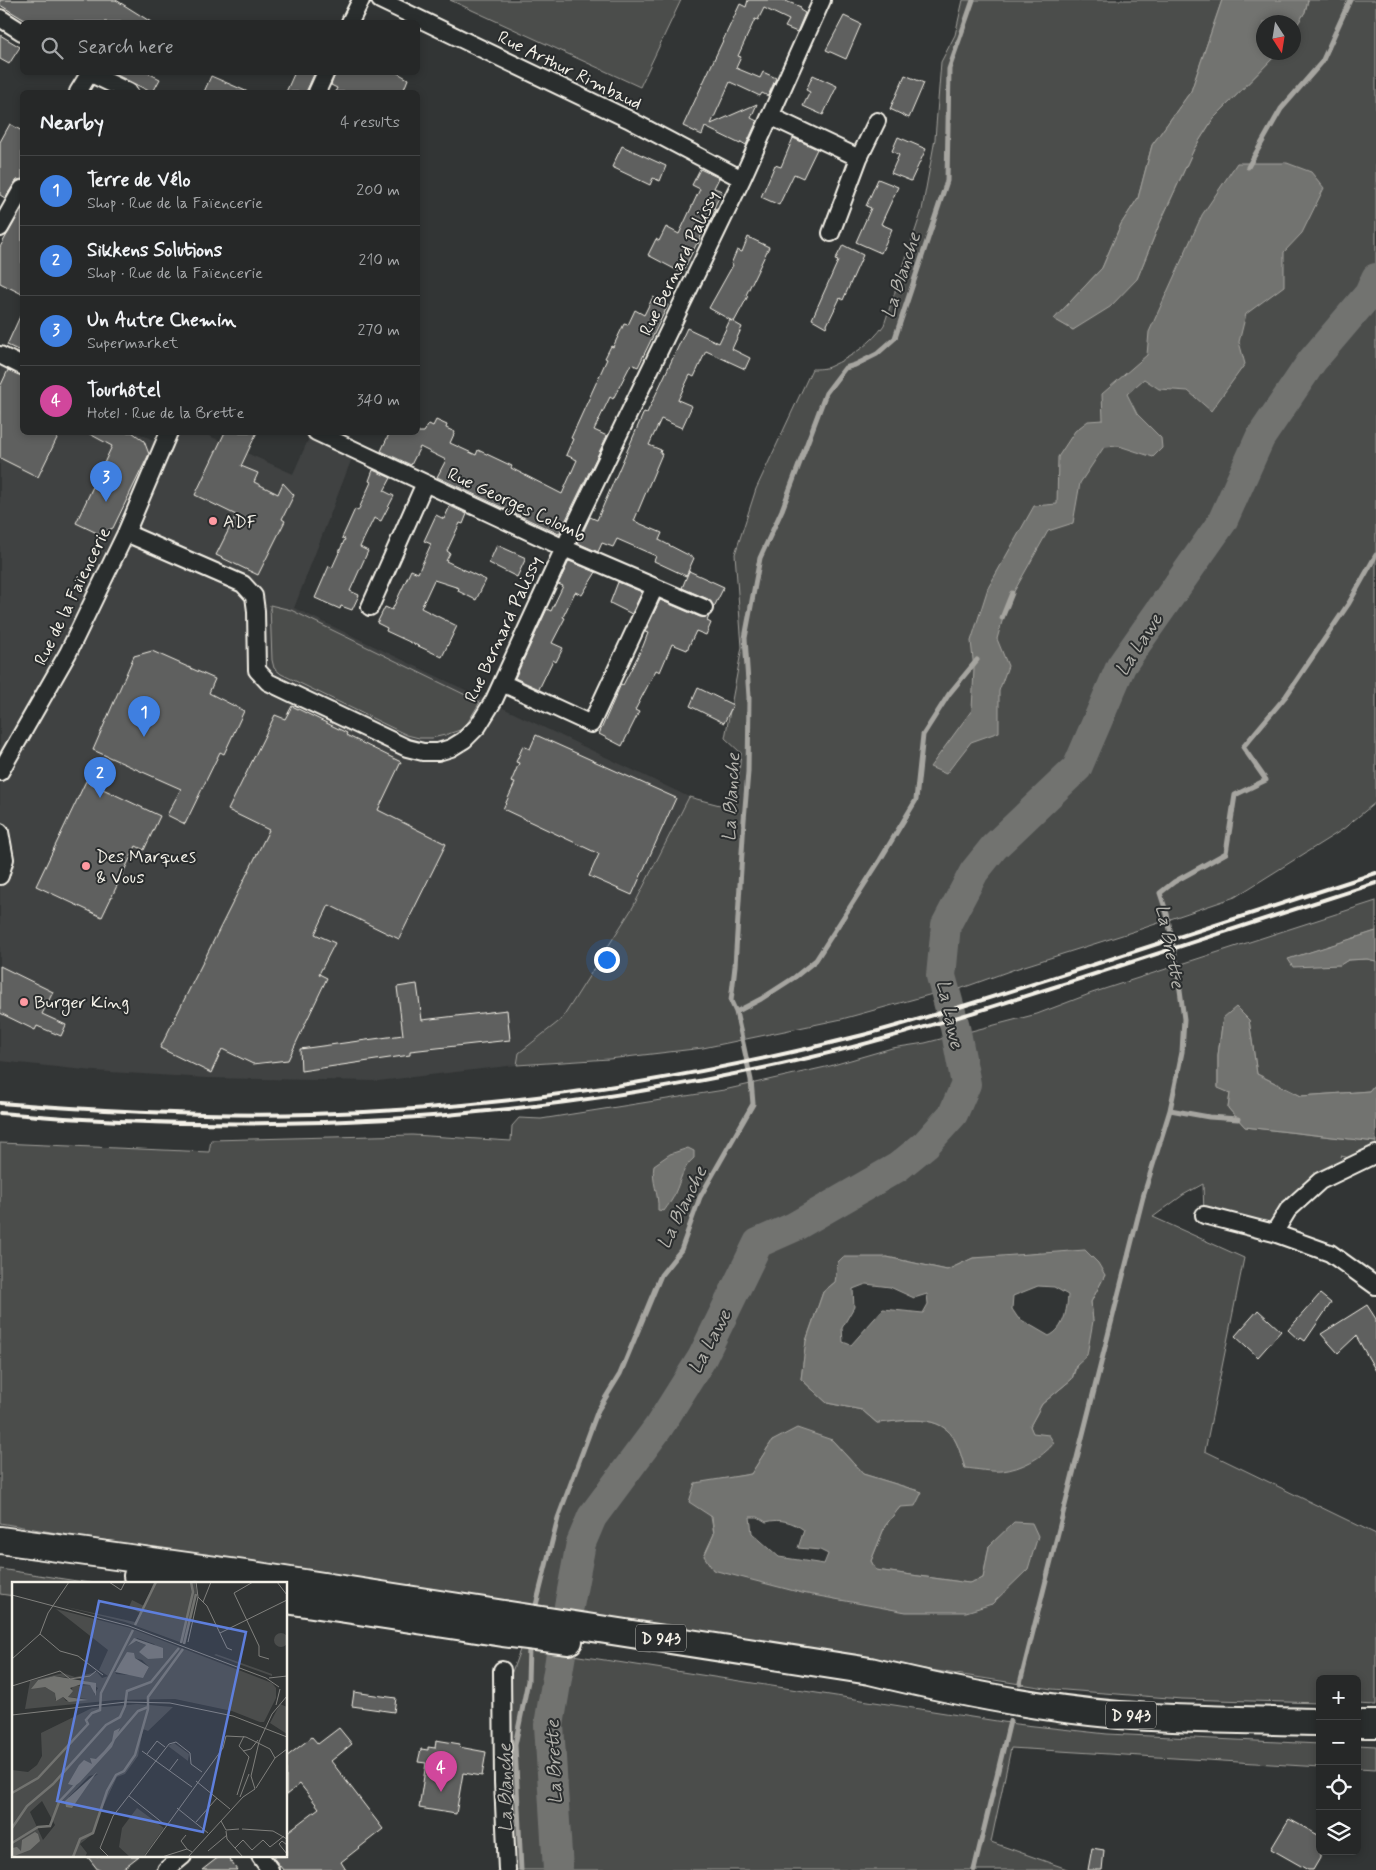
<!DOCTYPE html>
<meta charset="utf-8">
<style>
:root{--surface:#262828;--page:#2e3030;--text:#f1f3f6;--muted:#a4a6a8;--line:#424445;--accent:#d6ab8b}
body{margin:0;font-family:Mynerve,sans-serif;background:var(--page);color:var(--text)}
.controls{position:absolute;right:15px;bottom:15px;display:grid;overflow:hidden;border-radius:8px;box-shadow:0 2px 8px #0003}
.controls button{width:45px;height:45px;display:grid;place-items:center;padding:0;border:0;border-bottom:1px solid var(--line);background:var(--surface);color:var(--text);font:25px sans-serif}
.compass{position:absolute;left:1256px;top:15px;width:45px;height:45px;border-radius:50%;background:var(--surface);box-shadow:0 2px 8px #0003;rotate:168deg}
.you{position:absolute;left:606px;top:959px;width:18px;height:18px;margin:-12px;border:4px solid #fff;border-radius:50%;background:#1a73e8;box-shadow:0 0 0 8px #1a73e833}
.badge{display:grid;place-items:center;width:32px;height:32px;border-radius:50%;background:var(--accent);color:#fff;font-size:16px;font-weight:700}
.pin{position:absolute;translate:-50% -41px;filter:drop-shadow(0 1px 2px #0008)}
.pin::after{content:'';position:absolute;top:26px;width:18px;height:15px;background:inherit;clip-path:polygon(0 0,100% 0,50% 100%)}
.list{margin:0;padding:0;list-style:none}
h2{display:flex;justify-content:space-between;align-items:center;height:65px;margin:0;padding:0 20px;font-size:21px}
h2 small{font-size:16px;font-weight:400;color:var(--muted)}
.list li{display:grid;grid-template-columns:32px 1fr auto;gap:15px;align-items:center;box-sizing:border-box;height:70px;padding:0 20px;border-top:1px solid var(--line)}
.list b{display:block;font-size:19px;white-space:nowrap}
.list p{margin:0;font-size:16px;white-space:nowrap;color:var(--muted)}
.list em{font-size:16px;font-style:normal;color:var(--muted)}
.icon{flex:none;width:28px;height:28px;fill:none;stroke:currentColor;stroke-width:2;stroke-linecap:round;stroke-linejoin:round}
.map{position:relative;flex:none;width:1376px;height:1870px;overflow:hidden}
.search{position:absolute;background:var(--surface);box-shadow:0 2px 8px #0003;left:20px;top:20px;width:400px;height:55px;display:flex;align-items:center;gap:12px;box-sizing:border-box;padding:0 18px;border-radius:8px;color:var(--muted);font-size:19px}
.panel{position:absolute;background:var(--surface);box-shadow:0 2px 8px #0003;left:20px;top:90px;width:400px;height:345px;border-radius:8px}
.map>svg:first-child{display:block}
</style>
<div class="map">
<svg width="1376" height="1870" viewBox="0 0 1376 1870">
<rect width="100%" height="100%" fill="#323535"/>
<filter id="ink" filterUnits="userSpaceOnUse"><feTurbulence type="fractalNoise" baseFrequency=".02" numOctaves="2"/><feDisplacementMap in="SourceGraphic" scale="10" xChannelSelector="R" yChannelSelector="G"/><feConvolveMatrix kernelMatrix="1 2 1 2 8 2 1 2 1" color-interpolation-filters="sRGB"/></filter>
<g filter="url(#ink)">
<path fill="#404242" d="M0 366 22 377V432L138 433 166 446 173 433H203L293 474 309 438 352 458 294 608 689 797 633 907 562 1020 519 1053 517 1065 378 1081 206 1078 94 1071 0 1061Z"/>
<path fill="#4b4d4c" stroke="#a09f9a" fill-rule="evenodd" d="M450 0H681L640 87Z
M963 0H1222L1191 91 1152 145 1138 198 1121 224 1102 268 1054 319 1073 330 1137 279 1159 225 1194 149 1213 119 1278 53 1294 52V30L1305 12 1308 0H1376V802L1342 830 1235 897 1135 931 1015 969 954 991 936 993 842 1019 703 1048 609 1059 517 1065 519 1053 562 1019 633 907 689 797 735 809 741 753 725 738 742 647 735 554 756 489 812 369C818 369 826 369 831 366 851 357 872 343 884 325L922 210 935 139 941 62 955 35Z
M270 605 291 610 480 702 468 722 460 730 445 735 432 738H419L407 735 281 674 274 668 272 660Z
M1376 901V931L1289 959 1340 965 1348 960 1367 959 1376 961V1083L1369 1091 1301 1096 1257 1074 1249 1020 1223 1018 1218 1055V1087L1230 1093 1228 1108 1245 1127 1376 1142V1161L1371 1163 1341 1156 1346 1169 1258 1229 1204 1215 1203 1184 1183 1195 1153 1217 1244 1258 1205 1451 1376 1534V1705L1357 1704V1679H1320V1703L1182 1699 1052 1689 592 1617 282 1573 0 1523V1143L209 1152 211 1140 412 1135 511 1141 512 1126 519 1118 541 1119 724 1090 830 1066 892 1048 925 1043 1037 1014 1092 993ZM1040 1253 1105 1275 1091 1302 1093 1321 1072 1379 1042 1404 1030 1426 1032 1433 965 1468C962 1459 960 1450 956 1442 942 1412 904 1421 877 1423L862 1410 827 1403 801 1379 806 1341 823 1292 835 1282 887 1257 947 1270 973 1258 1008 1257ZM832 1440 863 1474 922 1492 900 1507 885 1526 871 1561 876 1570 969 1583 983 1578 989 1546 992 1604 704 1556 714 1534 711 1517 695 1484 751 1474 772 1441Z
M0 1569 96 1584H14V1596L0 1594Z
M521 1647 1016 1724 1107 1734 1320 1744V1767L1011 1748 991 1842 1070 1870H513L509 1680Z
M1357 1745 1376 1746V1769L1357 1768Z"/>
<path fill="#727370" stroke="#a6a5a0" fill-rule="evenodd" d="M1222 0H1308L1305 12 1294 30V22H1264V52L1278 53 1213 119 1194 149 1159 225 1137 279 1110 307 1073 330 1054 319 1102 268 1121 224 1138 198 1152 145 1191 91Z
M1237 163H1287L1311 172 1324 188 1302 233 1284 252V286L1246 314 1239 342 1245 364 1211 411 1188 391 1159 389 1144 379 1127 394 1137 414 1161 438 1162 448 1153 457 1119 446 1104 447 1080 483 1073 523 1048 531 1007 604 997 639 1008 666 999 691V732L971 742 946 774 930 767 972 710 974 669 971 641 988 588 1034 506 1057 504 1058 457 1075 431 1088 421 1103 420 1102 394 1147 355 1149 332 1202 215Z
M1376 931V961L1367 959 1348 960 1340 965 1293 967 1288 959Z
M1236 1007 1249 1020 1257 1074 1301 1096 1369 1091 1376 1083V1142L1245 1127 1228 1108 1230 1093 1218 1088V1055L1223 1018Z
M688 1148 694 1151V1158C682 1168 681 1180 675 1193 673 1200 668 1205 664 1211L658 1210C659 1192 651 1183 654 1165L670 1154Z
M1085 1250 1098 1263 1105 1275 1091 1302 1093 1321 1087 1355 1076 1365 1072 1379 1042 1404 1030 1426 1033 1433 1049 1435 1054 1443C1042 1458 1021 1469 1002 1471 990 1472 977 1469 965 1468 962 1459 960 1450 956 1442 942 1412 904 1421 877 1423L862 1410 827 1403 801 1379 806 1341 823 1292 835 1282 838 1262 843 1257H887L947 1270 973 1258ZM866 1284 890 1287 914 1298 927 1294 928 1304 923 1313 883 1309 851 1345 843 1342 842 1328 854 1307 853 1289ZM1038 1286 1054 1287 1068 1295C1067 1310 1064 1329 1049 1336L1018 1318 1012 1309 1013 1296Z
M797 1428 832 1440 863 1474 922 1492 915 1506 900 1507 885 1526 871 1561 876 1570 969 1583 983 1578 989 1546 1014 1522 1032 1523 1038 1536 1028 1569 992 1604 966 1612H906L802 1593 713 1570 704 1556 714 1534 712 1517 689 1502 695 1483 751 1474 772 1441ZM758 1517 766 1522C780 1518 793 1522 804 1530L798 1548 820 1550 828 1554 824 1564 779 1557 752 1533 750 1517Z"/>
<g fill="none" stroke-linecap="round" stroke-linejoin="round">
<path stroke="#a6a5a0" stroke-width="5" d="M1248 167 1281 109 1322 62 1350 0
M1002 618 1012 593
M736 1012 761 999 795 977 816 960 880 860 916 800 923 735 949 694 977 660
M1170 1110 1209 1117 1238 1119
M536 1605 558 1518 598 1410 620 1374 661 1275 681 1250 700 1197 753 1104 751 1080 741 1034 736 1012 731 1001 735 966 744 820 748 772 749 697 745 638 760 558 782 510 826 393 845 368 855 365 877 354 895 338 947 181 949 69 973 0
M1020 1683 1143 1197 1170 1110 1182 1052 1184 1019 1176 961 1167 914 1160 893 1174 882 1226 853 1235 795 1266 780 1243 747 1286 696 1349 603 1376 555
M521 1870 515 1745 528 1681 529 1647
M974 1870 1010 1721"/>
<path stroke="#727370" stroke-width="30" d="M569 1606 581 1543 592 1517 658 1428 702 1358 758 1243 794 1227 898 1167 926 1144 953 1114 966 1084 955 1027 941 976 946 925 974 872 994 847 1077 768 1121 666 1222 522 1260 438 1312 361 1369 294 1376 278
M558 1870 549 1725 561 1654"/>
</g>
<path fill="#5f605f" stroke="#f4f1e8" d="M0 0H116L151 22H28L0 5Z
M748 0H783L801 7 800 10 805 13 797 32 785 27 789 20 764 8 758 20 755 19 738 56 741 57 736 68 760 78 763 72 776 78 768 96 762 93 760 96 730 82 711 124 757 104 751 118 757 121 746 145 741 142 740 144 705 127 702 135 683 126 740 4 746 7Z
M844 16 861 24 846 59 826 50Z
M0 35 20 47 9 64 0 59Z
M111 72H146L160 79 153 92H151Z
M295 72H315L306 92H286Z
M336 72H396L408 79 403 92H335L337 88 331 85Z
M813 75 837 86 823 115 803 106 810 92 806 90Z
M905 75 924 83 909 118 890 109Z
M211 76 248 92H204Z
M10 124 22 131V179L17 180 14 184 5 198 0 195V142Z
M898 137 926 149 911 181 891 173 899 155 892 151Z
M793 138 817 149 803 178 794 174 779 205 761 197 775 165 781 167Z
M622 146 666 166 660 181 653 178 650 185 612 167Z
M700 169 719 178 714 188 722 191 714 208 716 209 704 234 702 233 698 244 697 243 682 273 648 255 656 239 659 241 666 227 679 234 700 189 692 185Z
M878 179 898 187 881 224 892 229 881 253 856 242 871 208 866 206Z
M22 208V294L0 283V247Z
M748 237 769 247 746 295 748 296 734 322 709 308 733 265 731 264 737 250 742 252Z
M843 245 863 255 843 300 840 298 826 327 812 319 838 261 835 260Z
M653 297 668 305 638 367 631 364 613 399 610 397 594 430 607 436 559 534 437 477 446 460 420 447 411 465 381 451 390 432H424L429 424 433 426 436 420 447 425 446 428 455 432 450 443 476 455 478 450 512 466 511 468 562 494 577 460 566 455 573 439 571 438 607 359 605 358 611 346 613 347 624 324 628 325 635 310 644 315Z
M22 312V355L17 352 18 350 7 345Z
M730 320 742 327 732 349 750 358 745 369 706 351 694 377 690 375 678 400 692 406 682 428 661 419 649 445 661 450 660 453 662 454 634 521 662 533 659 540 694 558 686 576 654 561 656 556 617 539 613 547 602 543 598 552 578 543 590 517 597 520 644 412 647 413 687 328 719 343Z
M8 370 22 376V432H60L38 477 0 458V387Z
M86 432H132L144 441 149 454 113 528 99 534 76 523 112 446Z
M225 432H257L241 466 258 473 254 482 278 494 283 483 294 495 282 519 285 521 258 575 216 555 236 515 195 495Z
M373 470 391 478 384 491 394 496 381 521 374 518 360 547 368 551 350 591 359 595 352 610 341 606 340 609 315 598 329 566 332 568 345 539 342 538 355 509 358 511 371 482 369 481Z
M450 506 467 514 463 524 460 523 447 551 450 553 446 561 486 580 476 600 458 591 459 588 434 580 421 608 457 626 442 657 386 631 387 628 377 623 385 607 392 610 411 570 418 573 431 544 424 541 436 515 444 519Z
M497 545 526 558 517 577 489 563Z
M569 561 596 572 582 595 575 592 563 617 565 618 552 643 563 648 556 662 553 660 539 689 515 678 547 609 551 611 563 586 558 584Z
M689 571 724 587 714 607 708 599 682 588Z
M618 582 642 592 632 614 610 603Z
M660 600 700 617 709 616 707 621 711 623 706 635 696 631 687 650 672 644 660 672 656 670 635 710 639 712 622 746 599 734 621 684 623 685 643 646 648 633 645 632Z
M152 651 215 679 209 693 244 711 224 754 220 752 185 824 167 815 181 789 93 750 134 656Z
M698 688 733 705 724 723 690 706Z
M292 706 347 733 346 735 401 762 378 810 446 844 399 939 329 905 315 934 335 943 319 974 327 978 288 1060 253 1064 222 1049 211 1073 160 1048 269 830 228 810 275 715 285 719Z
M536 735 676 798 632 895 589 876 599 854 503 809 515 783 511 782 519 763 516 762 523 746 530 749Z
M86 781 160 816 144 850 136 846 102 917 36 886Z
M0 966 53 992 42 1014 66 1025 61 1036 37 1026 35 1030 0 1013Z
M417 984 422 1020 507 1010 510 1040 410 1051V1055L301 1071 300 1049 403 1035 397 987Z
M1320 1294 1331 1303 1305 1341 1301 1338 1299 1340 1288 1330Z
M1367 1305 1376 1319V1371L1356 1336 1338 1353 1321 1334Z
M1258 1310 1281 1331 1258 1357 1235 1336Z
M354 1692 396 1698 394 1712 352 1706Z
M339 1728 352 1744 331 1761 383 1829 341 1862 346 1870H283L272 1856H286V1833L319 1808 300 1784 286 1795V1757L312 1737 318 1744Z
M436 1740 460 1744 459 1747 486 1752 482 1776 463 1773 456 1814 419 1808 426 1763 418 1762 421 1749 428 1750V1747L435 1748Z
M1289 1819 1320 1836V1858L1313 1870H1308L1271 1849Z
M1092 1848 1104 1850 1102 1870H1088Z
M87 1856H139L121 1870H98Z
M220 1856H227L237 1870H202Z"/>
<g fill="none" stroke-linecap="round" stroke-linejoin="round">
<g stroke="#f4f1e8" stroke-width="20">
<path id="street" d="M380 0 628 119 742 179
M0 18 22 32
M350 22 361 0
M87 72 129 92
M78 92 89 74
M317 92 326 72
M770 116 859 158
M0 228 22 189
M831 233 859 158 877 121
M0 355 22 366
M316 432 564 548 704 608
M126 533 243 584 254 596 256 611 257 670 268 682 407 748 423 752H438L451 748 464 740 478 726 494 700 564 548 742 179 822 0
M370 607 425 483
M502 683 591 724 655 587
M0 772 68 653 126 533 169 432
M0 832 5 859 0 876
M1204 1215 1274 1233 1330 1253 1376 1286
M1274 1233 1288 1210 1320 1181 1376 1154
M502 1670 503 1782 507 1870
M260 1856 270 1870
M166 1870 183 1856"/>
</g>
<g stroke="#f4f1e8" stroke-width="30">
<path id="primary" d="M0 1540 252 1575 870 1671C952 1691 1035 1708 1119 1715 1186 1720 1253 1720 1320 1722
M137 1576 183 1584
M286 1600 503 1633 569 1641
M1357 1724H1376"/>
</g>
<use href="#street" stroke="#2a2d2e" stroke-width="16"/>
<use href="#primary" stroke="#2a2d2e" stroke-width="26"/>
<path stroke="#f4f1e8" stroke-width="4" d="M0 1103C103 1111 207 1117 311 1114 497 1109 683 1081 863 1035 936 1016 1008 992 1080 969 1179 937 1277 905 1376 873
M0 1113C271 1137 543 1120 808 1058 898 1037 985 1009 1073 981 1174 949 1275 916 1376 883"/>
</g>
</g>
<g fill="#ff9aa2" stroke="#2a2d2e" stroke-width="2">
<circle cx="213" cy="521" r="5"/>
<circle cx="86" cy="866" r="5"/>
<circle cx="24" cy="1002" r="5"/>
</g>
<g text-anchor="middle" stroke-width="4" stroke-linejoin="round" paint-order="stroke">
<g fill="#2a2d2e" stroke="#b7b6b0" stroke-width="1">
<rect x="636" y="1624.5" width="50" height="27" rx="4"/>
<rect x="1106" y="1701.5" width="50" height="27" rx="4"/>
</g>
<g font-size="16" font-weight="bold" fill="#f4f1e8">
<text x="661" y="1644">D 943</text>
<text x="1131" y="1721">D 943</text>
</g>
<g font-size="18" fill="#f4f1e8" stroke="#2a2d2e">
<text transform="translate(570 70) rotate(26)" y="6">Rue Arthur Rimbaud</text>
<text transform="translate(679 263) rotate(-64)" y="6">Rue Bernard Palissy</text>
<text transform="translate(517 504) rotate(25)" y="6">Rue Georges Colomb</text>
<text transform="translate(72 596) rotate(-64)" y="6">Rue de la Faïencerie</text>
<text transform="translate(503 629) rotate(-65)" y="6">Rue Bernard Palissy</text>
</g>
<g font-size="18" fill="#f4f1e8" stroke="#2a2d2e" text-anchor="start">
<text x="223" y="527">ADF</text>
<text x="96" y="862">Des Marques<tspan x="96" dy="21">&amp; Vous</tspan></text>
<text x="34" y="1008">Burger King</text>
</g>
<g font-size="19" font-style="italic" fill="#b3b2ac" stroke="#2a2d2e">
<text transform="translate(900 275) rotate(-72)" y="7">La Blanche</text>
<text transform="translate(1138 644) rotate(-57)" y="7">La Lawe</text>
<text transform="translate(730 797) rotate(-87)" y="7">La Blanche</text>
<text transform="translate(1171 946) rotate(79)" y="7">La Brette</text>
<text transform="translate(951 1014) rotate(78)" y="7">La Lawe</text>
<text transform="translate(681 1207) rotate(-64)" y="7">La Blanche</text>
<text transform="translate(709 1341) rotate(-62)" y="7">La Lawe</text>
<text transform="translate(553 1762) rotate(-92)" y="7">La Brette</text>
<text transform="translate(504 1788) rotate(-91)" y="7">La Blanche</text>
</g>
</g>
<g transform="translate(12 1582)">
<rect width="275" height="275" fill="#323535"/>
<path d="M142 0H183L185 11 173 62 113 40 50 24 123 40 128 31 117 25 120 18 132 24ZM44 27 118 46 260 101 264 106V116L252 140H248L220 129 163 117 104 118 13 127 18 99 51 91 63 95 85 90 90 96 96 94 87 88 96 68ZM125 56 142 62 150 72 136 77 130 69 134 63 123 59ZM114 74 130 78 137 85 132 94 104 92 103 89ZM42 94 69 97 86 106 82 113V107L78 103 61 104 56 115 75 117 54 119 51 115 43 118 44 111 33 105H21L26 98ZM262 58a7 7 0 1 1 14 0a7 7 0 1 1-14 0ZM204 72 260 92V94L202 73ZM125 122 161 125 136 149 131 147 126 174 113 192 105 195 87 233 82 251 68 262 75 271 73 275H0V188L16 190 25 183 30 174 29 151 80 126ZM86 192 80 196 61 222 57 215 77 194ZM30 219 43 243 31 258 18 230ZM268 122 275 125V152L258 141ZM162 161 177 172 176 179 156 164ZM125 226 152 246 131 275H118L107 265 110 246Z" fill="#4b4d4c" fill-rule="evenodd"/>
<path d="M122 56 151 66V76L136 77 127 70 134 63 124 59 116 64ZM115 70 122 71 123 76 137 85 131 96 103 90ZM42 94 84 101V114L78 103 70 102 58 106 61 109 56 115 76 118 57 120 51 115 44 119 43 111 33 105 19 107 26 98ZM108 146 100 165 68 200 63 204 56 202 67 183 72 178 80 182 78 176 84 177 92 169 100 159 102 149ZM85 190 60 226 54 225 53 219ZM23 250 26 252 28 259 18 268 0 275V266L5 265 9 269 10 258Z" fill="#727370"/>
<path fill="none" stroke="#727370" stroke-width="2.5" d="M123 43 144 0M169 61 181 10 179 0M172 62 184 12M102 157 126 129 136 125M0 211 26 196 76 142 74 138 80 131 88 128 89 111 121 48M0 246 15 224 41 202 94 143 108 135 113 124 115 109 139 100 167 66M0 261 26 245 38 244 47 220 63 203M61 275 68 257 81 251 95 209 104 193 112 189 123 173 136 127V115L171 67"/>
<path fill="none" stroke="#80807d" stroke-width="1" d="M97 0 109 8 113 0M241 0 222 11 247 64V74L257 77M265 0 275 13M0 13 117 44 254 96 267 105M186 15 195 24 215 66 220 68M191 20 199 0M208 51 275 18M28 52 48 69 66 74 91 93M176 60 186 15 184 0M0 77 28 52 36 31 57 0M257 96 275 94M0 104 48 89 58 97 78 94 84 89M264 123 268 107M0 133 114 120 158 121 221 134 275 155M232 154 227 164 237 175M130 169 180 205M231 169 239 167 246 158M135 172 145 159 153 165M263 176 275 167M157 189 166 177M184 199 218 227M244 206 263 176M225 213 237 175M117 214 152 242M228 215 237 192M165 226 196 251M209 239 214 248 227 247M184 240 205 216M230 247 261 249 275 257M214 249 215 257 231 275M174 253 169 259 175 267M275 263 270 259 267 262 275 272M223 266 231 258 240 268 251 258 258 265 272 254M196 269 215 253M97 275 88 266 101 234 157 162 164 160 178 171 179 182 190 190M132 275 211 166 214 154 234 155 258 167 263 176M150 275 175 267 180 270M176 275 231 215 243 207 239 194 247 160 260 132 275 114"/>
<path fill="#5e7fdd" fill-opacity="0.15" stroke="#5e7fdd" stroke-width="2.5" d="M87 19 234 50 191 250 45 219Z"/>
<rect width="275" height="275" fill="none" stroke="#f4f1e8" stroke-width="2.5"/>
</g>
</svg>
<div class="controls">
<button>+</button>
<button>−</button>
<button><svg class="icon" aria-label="locate" viewBox="0 0 24 24"><circle cx="12" cy="12" r="6"/><path d="M12 2v4M12 18v4M2 12h4M18 12h4"/></svg></button>
<button><svg class="icon" aria-label="layers" viewBox="0 0 24 24"><path d="M12 4l9 5-9 5-9-5zM3 14l9 5 9-5"/></svg></button>
</div>
<svg class="compass" viewBox="-18 -18 36 36"><path d="M0-13l5 13h-10z" fill="#e53935"/><path d="M0 13l5-13h-10z" fill="#a4a6a8"/></svg>
<div class="you"></div>
<div class="pin badge" style="left:144px;top:737px;background:#3f7fe0">1</div>
<div class="pin badge" style="left:100px;top:798px;background:#3f7fe0">2</div>
<div class="pin badge" style="left:106px;top:502px;background:#3f7fe0">3</div>
<div class="pin badge" style="left:441px;top:1792px;background:#d1479c">4</div>
<div class="search"><svg class="icon" aria-label="search" viewBox="0 0 24 24"><circle cx="10" cy="10" r="6"/><path d="M15 15l6 6"/></svg>Search here</div>
<section class="panel">
<h2>Nearby<small>4 results</small></h2>
<ul class="list">
<li><span class="badge" style="background:#3f7fe0">1</span><div><b>Terre de Vélo</b><p>Shop · Rue de la Faïencerie</p></div><em>200 m</em></li>
<li><span class="badge" style="background:#3f7fe0">2</span><div><b>Sikkens Solutions</b><p>Shop · Rue de la Faïencerie</p></div><em>210 m</em></li>
<li><span class="badge" style="background:#3f7fe0">3</span><div><b>Un Autre Chemin</b><p>Supermarket</p></div><em>270 m</em></li>
<li><span class="badge" style="background:#d1479c">4</span><div><b>Tourhôtel</b><p>Hotel · Rue de la Brette</p></div><em>340 m</em></li>
</ul>
</section>
</div>
